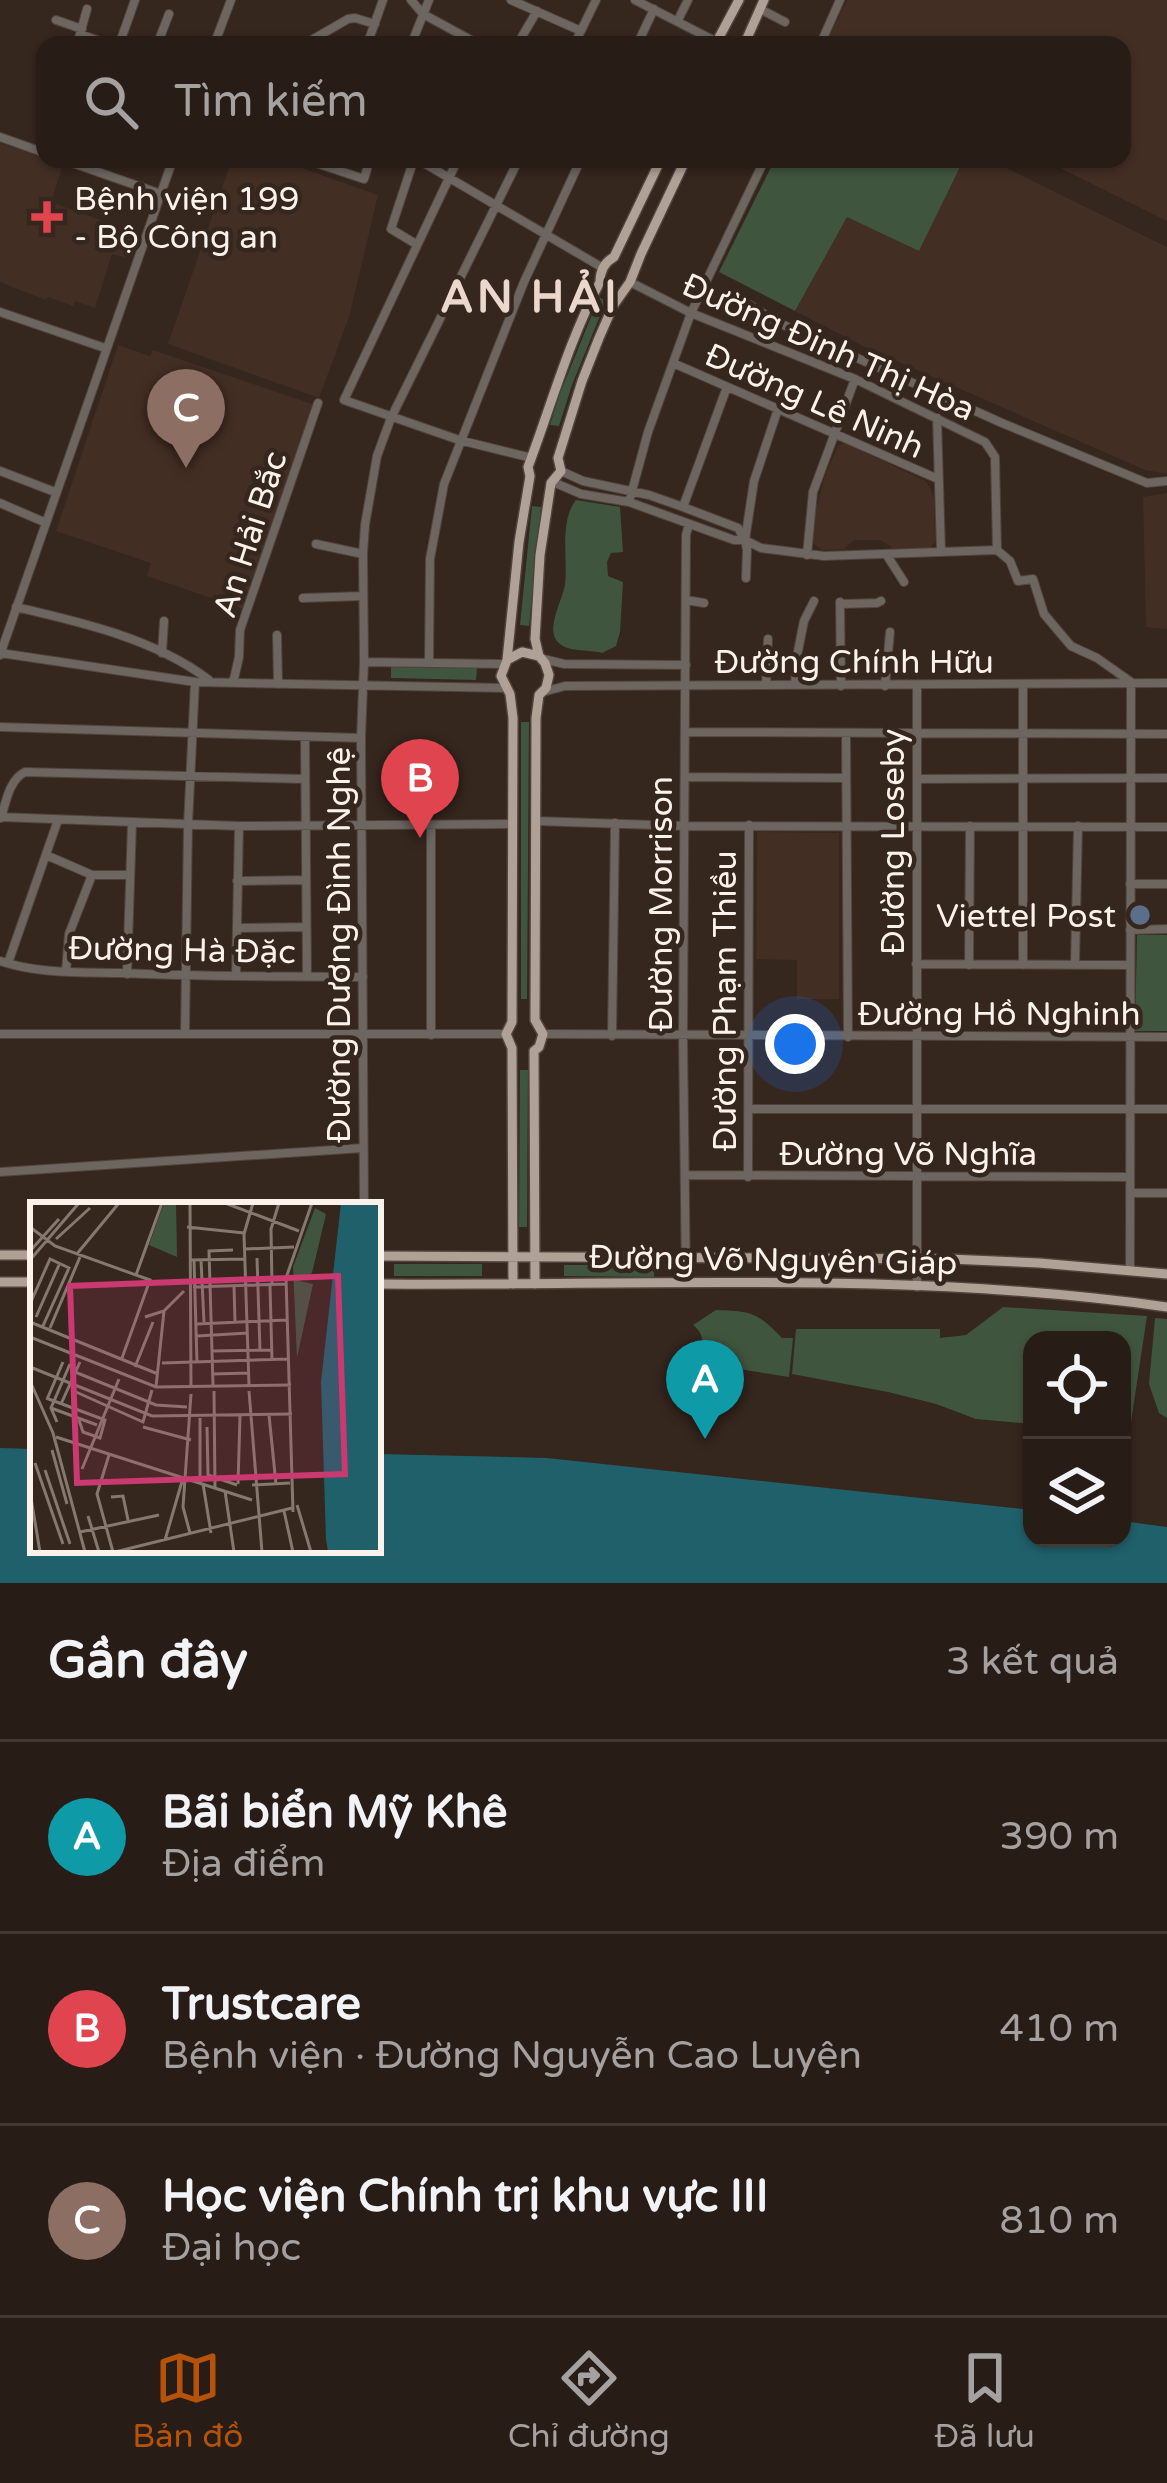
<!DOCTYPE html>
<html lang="vi">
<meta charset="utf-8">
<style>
:root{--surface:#281c16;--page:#30251f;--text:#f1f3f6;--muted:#a5a1a1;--line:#443a35;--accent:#b45309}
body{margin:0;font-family:"Varela Round",sans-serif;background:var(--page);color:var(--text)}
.controls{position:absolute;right:36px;bottom:36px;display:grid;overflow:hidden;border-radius:24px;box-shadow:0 3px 9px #0004}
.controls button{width:108px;height:108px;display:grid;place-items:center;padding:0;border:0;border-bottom:3px solid var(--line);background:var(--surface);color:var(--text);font:60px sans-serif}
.you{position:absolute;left:795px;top:1044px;width:42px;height:42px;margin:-30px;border:9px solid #fff;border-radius:50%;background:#1a73e8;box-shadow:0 0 0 18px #1a73e833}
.badge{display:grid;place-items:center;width:78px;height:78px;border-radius:50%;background:var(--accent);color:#fff;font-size:39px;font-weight:700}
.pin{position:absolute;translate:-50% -99px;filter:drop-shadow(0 3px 6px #0008)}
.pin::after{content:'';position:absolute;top:63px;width:42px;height:36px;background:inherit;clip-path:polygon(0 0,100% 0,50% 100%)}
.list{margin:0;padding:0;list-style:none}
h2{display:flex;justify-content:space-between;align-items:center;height:156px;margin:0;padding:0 48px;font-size:51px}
h2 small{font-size:39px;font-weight:400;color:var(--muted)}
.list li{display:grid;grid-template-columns:78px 1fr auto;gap:36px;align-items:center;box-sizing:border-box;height:192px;padding:0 48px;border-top:3px solid var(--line)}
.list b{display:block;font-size:45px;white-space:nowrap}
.list p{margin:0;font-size:39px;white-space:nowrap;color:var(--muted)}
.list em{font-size:39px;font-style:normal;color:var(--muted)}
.icon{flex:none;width:66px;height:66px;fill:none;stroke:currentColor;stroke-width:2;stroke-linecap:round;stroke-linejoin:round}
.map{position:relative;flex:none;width:1167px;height:1583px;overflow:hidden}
.search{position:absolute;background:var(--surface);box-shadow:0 3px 9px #0004;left:36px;right:36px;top:36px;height:132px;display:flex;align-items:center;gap:30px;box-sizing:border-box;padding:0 42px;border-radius:24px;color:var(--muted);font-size:45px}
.sheet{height:732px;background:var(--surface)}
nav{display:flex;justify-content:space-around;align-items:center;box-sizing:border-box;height:168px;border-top:3px solid var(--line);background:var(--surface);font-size:33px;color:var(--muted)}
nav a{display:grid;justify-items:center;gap:6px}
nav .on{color:var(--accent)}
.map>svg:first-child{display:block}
</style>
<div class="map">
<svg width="1167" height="1583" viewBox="0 0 1167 1583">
<rect width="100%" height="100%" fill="#35261e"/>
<path fill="#432e23" d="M847 0H1167V221L1042 159H1122V45H825Z
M0 143 63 164 51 202 136 233 128 258 112 254 95 308 75 301 73 306 48 297 46 300 0 282Z
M232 159H276L378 195 349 317 319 398 168 344Z
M964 159H988L1167 247V474L1145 470 869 349 795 311 847 216 919 251Z
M118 345 150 356 153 350 315 405 246 610 147 576 151 563 56 531Z
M844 443 924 480 930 487 934 499 935 542 930 548H893L880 540H854L844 549 822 550 813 543 816 511 824 478 838 446Z
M1167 493V629L1146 627 1143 497Z
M757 832 839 833V999H797V960L756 959Z"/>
<path fill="#40553e" d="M775 159H964L919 251 847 217 795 311 719 272Z
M599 297 606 301 572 385 559 426 550 425 559 396Z
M576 500 620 507 623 552 611 553 607 562 608 576 623 582 620 632 616 646 602 653C589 649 566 653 557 641 546 628 562 601 565 585 568 558 559 522 576 500Z
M532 506 541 507 529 626 520 625Z
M391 667 477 668 476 680 391 678Z
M521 722H529L527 999H521Z
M1137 935H1167V1031H1135Z
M520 1070H528L527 1227H519Z
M394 1264H482V1276H394Z
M564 1265H654V1277L564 1276Z
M1003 1307 1147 1316 1131 1422 1124 1434H1122V1340H1032V1424L976 1419 936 1404 888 1392 792 1374 796 1329H940V1338L966 1335Z
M716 1310C751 1311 757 1312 782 1338H793L789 1377 695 1362C703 1349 707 1336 693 1325Z
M1155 1318 1167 1319V1418L1159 1413 1149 1384Z"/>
<path fill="#20606b" d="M0 1448 33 1449V1550H378V1454L547 1458 1032 1510V1538H1122V1521L1167 1527V1583H0Z"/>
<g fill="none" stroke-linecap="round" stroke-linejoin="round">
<g stroke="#51433b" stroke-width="10">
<path id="minor" d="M411 0 423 14 480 45
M511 0 581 31
M635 0 717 42
M760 9 785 22
M56 20 82 29
M678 20 688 0
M80 34 110 45
M77 45 87 9
M119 45 135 0
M157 45 169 14
M214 45 231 0
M303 45 348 19 355 18 375 24
M367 45 383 0
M411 45 429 0
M517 45 537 11
M574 45 596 0
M637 45 654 9
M820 45 840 0
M0 137 45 153
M61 159 161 194
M304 159 364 179 370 159
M414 159 391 229 416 244
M417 159 603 268
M458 159 344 400 459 440 532 458
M630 282 691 313 855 379 985 442 995 457 997 550 1010 561 1018 581 1033 579 1044 614 1071 646 1097 658 1131 682
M731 293 777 322 1002 423 1147 483 1167 481
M0 312 105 348
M673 363 938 479
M937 418 941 552
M0 471 55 492
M561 471 583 481 649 495 683 507 738 528 745 540
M553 482 581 494 629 502 734 540H745L761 548 824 556 997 550
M629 502 648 432 691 313 765 159
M0 503 44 522
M683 507 727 387
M316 544 363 554
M886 554 904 582
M807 555 813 492 855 379
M746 578 747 550 745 540 754 481 778 409
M303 598 363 596
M686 600 704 603
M840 602 841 686
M841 604 877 603 881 601
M16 607C81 622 155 639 209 680
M277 635 278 684
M0 653 195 682 505 688
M162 653 164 621
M0 655 173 159
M544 659 564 664 686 665
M364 662 504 664
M429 662 430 559 444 484 524 282 581 159
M233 683 239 657 240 630 318 403
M766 685 768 639
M795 685 797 656 804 621 814 601
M885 686 890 632
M917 686V1287
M543 692 565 686 1167 683
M0 727 361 738
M685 732 1167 734
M846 733 848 1037
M305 738 307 976
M685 777 846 778
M917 779 1167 778
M0 817 239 826 513 824
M1 818C6 802 9 780 25 772L305 779
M536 821 684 826 1167 827
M431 827V1035
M46 855 92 875H130
M237 881 305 880
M1130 884H1167
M237 928 306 927
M1130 930 1167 929
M0 961C38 974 81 972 120 973 201 977 282 976 363 977
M8 963 58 820
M916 964 1130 965
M1075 964 1078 826
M969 965 970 826
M1023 965V686
M66 971 69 934 92 875
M127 974 132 823
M236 976 239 826
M0 1034H506
M185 1034 188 824 195 682
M543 1034 1167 1037
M612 1036 615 823
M749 1109H1167
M0 1172 363 1148
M685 1175 1130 1177
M748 1177 749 825
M1131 1193H1167
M364 1205 361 738 364 662 363 554 365 525 377 456 391 418 519 159
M1130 1271 1131 682
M686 1283 683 1036 686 535 689 524"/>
</g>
<g stroke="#51433b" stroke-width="12">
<path id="major" d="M715 45 739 0
M744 45 764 0
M507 660 522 652 539 656
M535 1020 536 718 539 695 546 688 549 675 545 663 539 656 535 639 540 555 551 483 561 471 558 458 582 381 599 338 613 306 630 282 641 254 686 159
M534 1051 535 1284
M534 1051 539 1047 543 1034 535 1020
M0 1255H33
M378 1256 949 1259 1039 1263 1167 1274
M0 1282H33
M378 1284C638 1286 909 1270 1167 1307
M513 1284 512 1048 506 1034 512 1022 513 718 510 694 501 676 507 660 519 542 530 476 528 467C551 406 569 340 600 282 600 271 605 262 614 257L661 159"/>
</g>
<use href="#minor" stroke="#6c6560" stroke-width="8"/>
<use href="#major" stroke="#afa195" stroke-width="9"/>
</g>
<path fill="#e0444e" stroke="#35261e" stroke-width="4.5" d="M41 199h12v12h12v12h-12v12h-12v-12h-12v-12h12z"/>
<circle fill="#5c6f8a" stroke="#35261e" stroke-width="4.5" cx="1140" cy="915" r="12"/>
<g text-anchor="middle" stroke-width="9" stroke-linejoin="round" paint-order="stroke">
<g font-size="33" fill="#fcf2ec" stroke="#35261e" text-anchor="start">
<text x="74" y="210">Bệnh viện 199<tspan x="74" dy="38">- Bộ Công an</tspan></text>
<text x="1116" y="927" text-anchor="end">Viettel Post</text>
</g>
<g font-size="33" fill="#fcf2ec" stroke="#35261e">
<text transform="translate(829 346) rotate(24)" y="12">Đường Đinh Thị Hòa</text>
<text transform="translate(815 400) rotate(24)" y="12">Đường Lê Ninh</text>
<text transform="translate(249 534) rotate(-72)" y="12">An Hải Bắc</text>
<text x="854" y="673">Đường Chính Hữu</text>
<text transform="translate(892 842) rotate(-90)" y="12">Đường Loseby</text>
<text transform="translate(660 904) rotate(-90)" y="12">Đường Morrison</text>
<text transform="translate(338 945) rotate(-90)" y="12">Đường Dương Đình Nghệ</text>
<text transform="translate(182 949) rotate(1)" y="12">Đường Hà Đặc</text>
<text transform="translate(724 1001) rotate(-90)" y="12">Đường Phạm Thiều</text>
<text x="999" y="1025">Đường Hồ Nghinh</text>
<text x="908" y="1165">Đường Võ Nghĩa</text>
<text transform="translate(773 1259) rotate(1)" y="12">Đường Võ Nguyên Giáp</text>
</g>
<g font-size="45" font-weight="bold" letter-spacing="3" fill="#ecd7cc" stroke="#35261e">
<text x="530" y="312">AN HẢI</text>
</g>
</g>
<g transform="translate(30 1202)">
<rect width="351" height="351" fill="#35261e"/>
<path d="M134 1H146L147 55 119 43ZM285 6 296 12 282 71 269 79 283 82 267 156 263 65Z" fill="#40553e"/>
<path d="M311 1H351V350H298L296 337 291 180Z" fill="#20606b"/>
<path fill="none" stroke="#857870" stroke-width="3" d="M160 1 161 185M195 1 269 29M0 25 25 44 120 78 92 156M157 25 214 31M26 37 60 6M215 47 264 45M0 49 29 17M46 53 89 1M227 56 230 148M0 58 49 1M161 58 214 57M164 58 167 161M171 58 174 120M106 73 132 1M242 83 241 27 249 1M204 84 205 120M240 84 242 158M163 85 256 82M0 102 20 57 39 66 12 126M6 115 29 63M115 115 134 109 154 89M0 120 128 172M167 122 256 118M20 126 50 55M167 134 218 131M0 135 126 185 261 183M182 149 242 148M132 161 257 157M0 165 122 214 262 212M105 165 123 120M45 170 126 203 157 205M183 172 219 171M0 179 23 231 55 350M183 183 179 49 203 48M219 183 214 32 223 1M126 185 134 109M184 189 185 286M219 189 232 350M46 190 113 220 122 188M18 195 33 160M16 196 75 218 70 236 53 230 49 218M31 202 50 160M21 206 67 223M239 213 246 282M170 216V281M27 220 21 206 40 162M113 225 161 238M177 225 178 273 207 283M26 235 222 298M22 248 37 302M79 253 67 292 83 350M5 261 33 342M52 267 89 177M15 268 40 342M173 282 181 331M208 282 210 214M222 283 260 281M195 289 204 350M0 290 10 350M81 295 93 294 98 318M267 303 281 350M254 309 263 350M263 310 256 76 282 1M58 314 69 350M50 330 129 313M160 331 153 305 161 192M135 338 153 276M85 350 262 306"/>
<path fill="#cb3971" fill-opacity="0.15" stroke="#cb3971" stroke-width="6" d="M308 74 315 272 47 281 40 84Z"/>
<rect width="351" height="351" fill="none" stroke="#fcf2ec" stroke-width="6"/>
</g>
</svg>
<div class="controls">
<button><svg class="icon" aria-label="locate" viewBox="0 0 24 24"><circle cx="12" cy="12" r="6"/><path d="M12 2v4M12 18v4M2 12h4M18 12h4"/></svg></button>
<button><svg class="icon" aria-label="layers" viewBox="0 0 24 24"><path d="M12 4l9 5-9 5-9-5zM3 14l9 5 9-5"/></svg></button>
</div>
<div class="you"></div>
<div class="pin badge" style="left:705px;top:1439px;background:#0f9aa8">A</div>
<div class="pin badge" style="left:420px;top:838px;background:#e0444e">B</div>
<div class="pin badge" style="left:186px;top:468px;background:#8d6e63">C</div>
<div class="search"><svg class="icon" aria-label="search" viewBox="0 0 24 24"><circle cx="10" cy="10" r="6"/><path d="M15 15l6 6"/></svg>Tìm kiếm</div>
</div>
<section class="sheet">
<h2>Gần đây<small>3 kết quả</small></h2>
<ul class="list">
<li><span class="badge" style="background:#0f9aa8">A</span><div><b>Bãi biển Mỹ Khê</b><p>Địa điểm</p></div><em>390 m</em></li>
<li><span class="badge" style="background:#e0444e">B</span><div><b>Trustcare</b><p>Bệnh viện · Đường Nguyễn Cao Luyện</p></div><em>410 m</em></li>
<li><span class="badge" style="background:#8d6e63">C</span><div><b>Học viện Chính trị khu vực III</b><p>Đại học</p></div><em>810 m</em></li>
</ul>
</section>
<nav>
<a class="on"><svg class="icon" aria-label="map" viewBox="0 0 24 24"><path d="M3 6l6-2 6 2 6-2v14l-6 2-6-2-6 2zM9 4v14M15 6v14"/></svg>Bản đồ</a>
<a><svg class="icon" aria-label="directions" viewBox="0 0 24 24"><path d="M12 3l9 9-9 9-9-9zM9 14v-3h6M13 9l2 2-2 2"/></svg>Chỉ đường</a>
<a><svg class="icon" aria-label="saved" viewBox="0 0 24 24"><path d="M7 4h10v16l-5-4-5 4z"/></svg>Đã lưu</a>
</nav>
